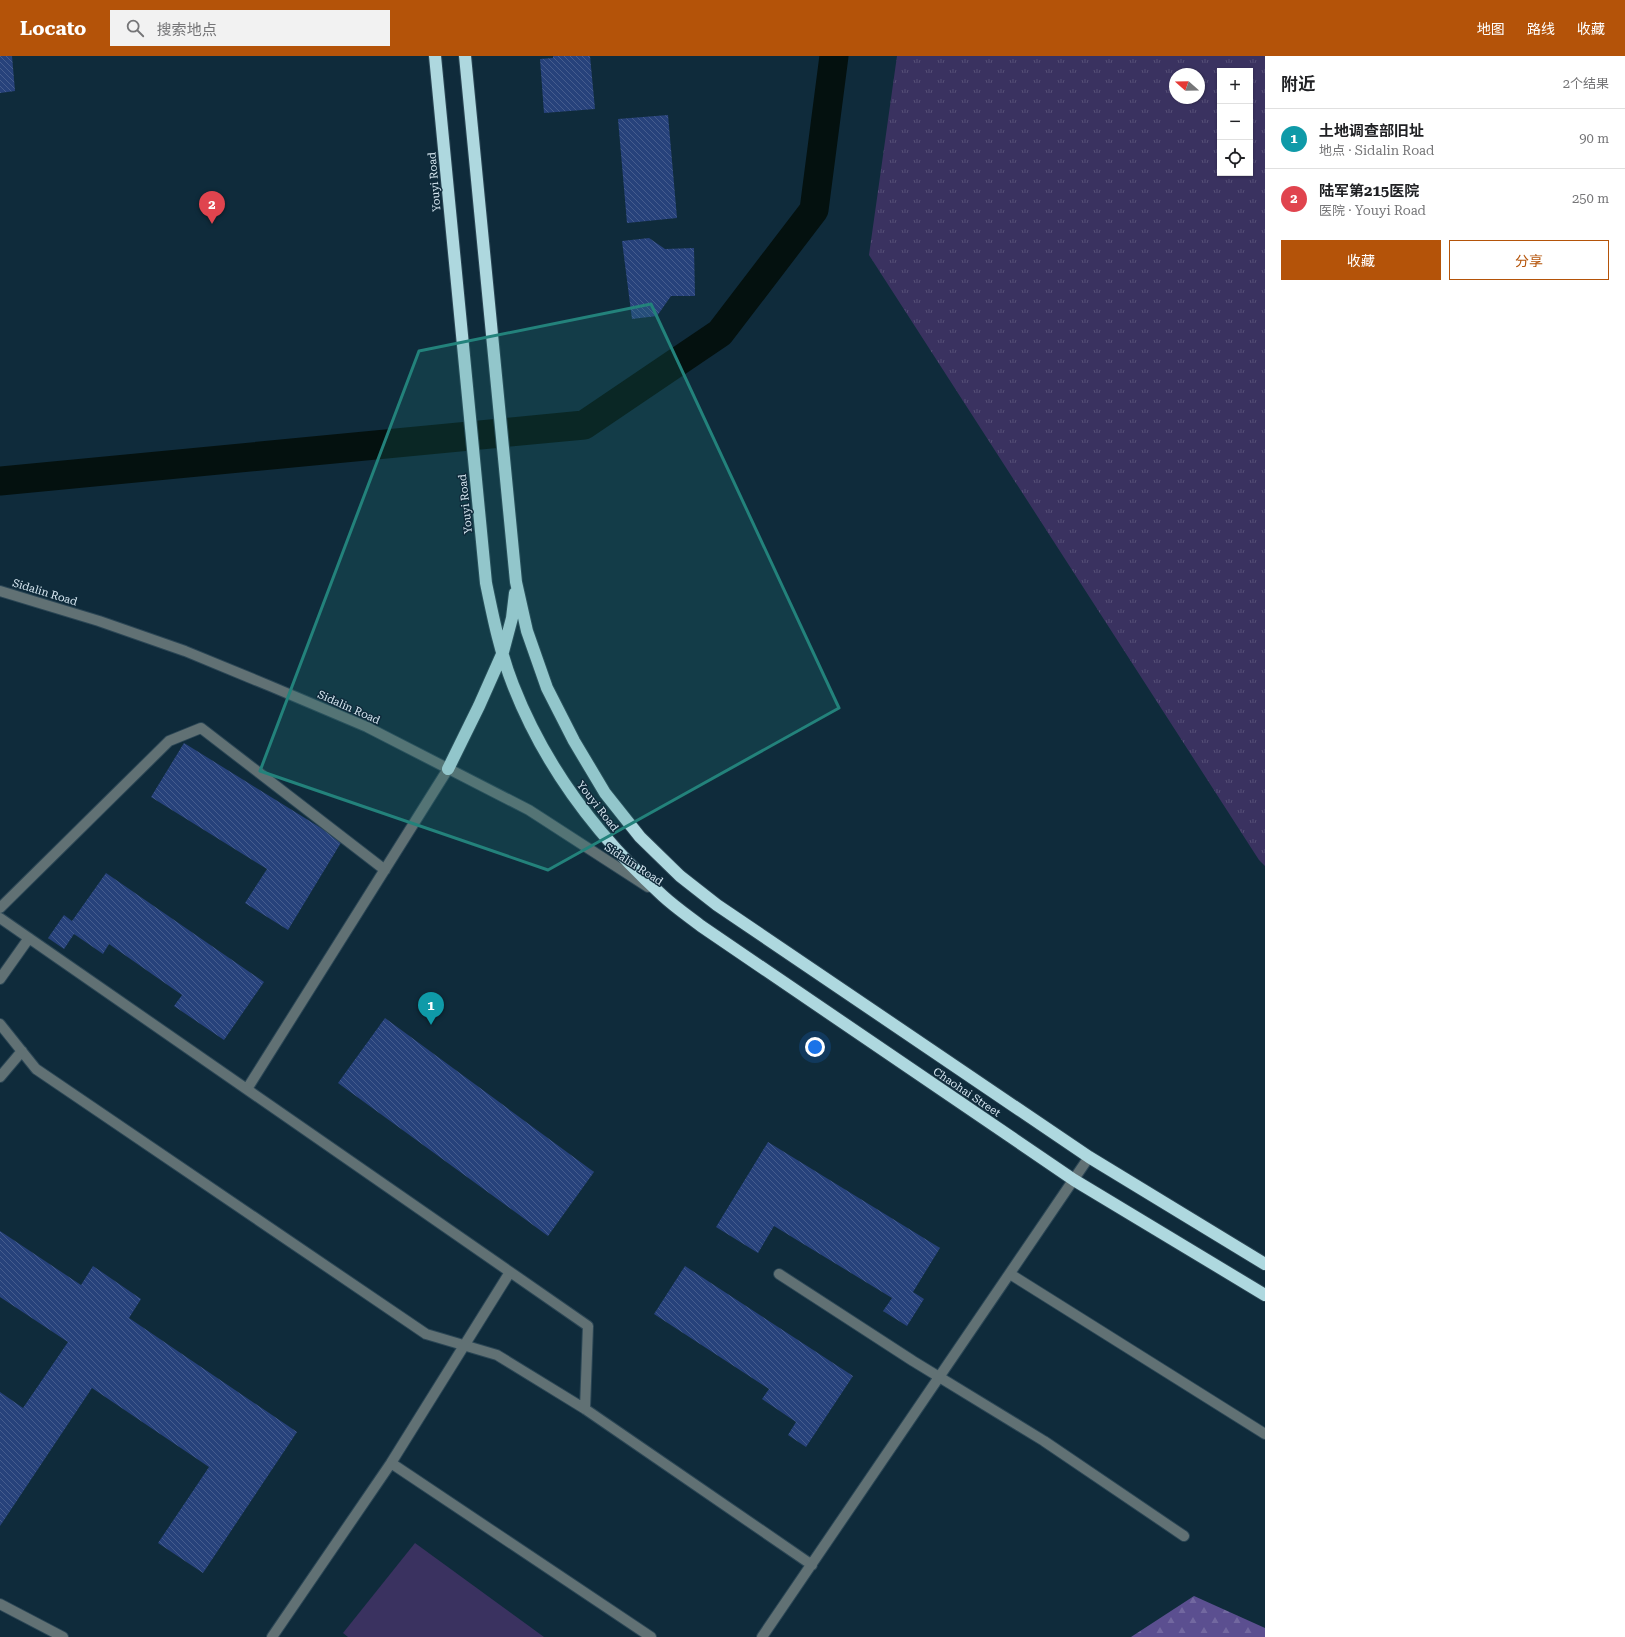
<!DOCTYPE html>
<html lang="zh">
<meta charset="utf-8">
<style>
:root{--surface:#fff;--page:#f2f2f2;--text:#202124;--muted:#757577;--line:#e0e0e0;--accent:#b45309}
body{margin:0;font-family:"Roboto Serif","Noto Sans SC",serif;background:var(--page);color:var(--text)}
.controls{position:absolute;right:12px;top:12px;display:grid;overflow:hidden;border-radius:0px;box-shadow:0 1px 3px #0004}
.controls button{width:36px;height:36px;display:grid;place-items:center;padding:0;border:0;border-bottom:1px solid var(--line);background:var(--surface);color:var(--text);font:20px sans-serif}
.compass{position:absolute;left:1169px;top:12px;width:36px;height:36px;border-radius:50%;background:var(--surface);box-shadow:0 1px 3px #0004;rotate:290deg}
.you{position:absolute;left:815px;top:991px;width:14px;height:14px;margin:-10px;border:3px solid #fff;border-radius:50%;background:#1a73e8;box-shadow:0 0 0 6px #1a73e833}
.badge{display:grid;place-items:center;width:26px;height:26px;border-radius:50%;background:var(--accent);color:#fff;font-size:13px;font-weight:700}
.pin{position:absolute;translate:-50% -33px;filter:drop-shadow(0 1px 2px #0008)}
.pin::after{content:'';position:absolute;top:21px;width:14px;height:12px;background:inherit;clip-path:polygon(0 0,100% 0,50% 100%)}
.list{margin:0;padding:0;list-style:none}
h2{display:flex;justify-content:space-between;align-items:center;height:52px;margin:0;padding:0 16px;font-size:17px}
h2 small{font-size:13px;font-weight:400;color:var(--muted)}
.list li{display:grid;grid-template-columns:26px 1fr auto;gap:12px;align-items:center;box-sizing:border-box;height:60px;padding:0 16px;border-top:1px solid var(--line)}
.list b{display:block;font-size:15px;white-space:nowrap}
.list p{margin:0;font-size:13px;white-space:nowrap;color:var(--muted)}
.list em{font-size:13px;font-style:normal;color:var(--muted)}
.actions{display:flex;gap:8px;padding:12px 16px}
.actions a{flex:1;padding:9px 0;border:1px solid var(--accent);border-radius:0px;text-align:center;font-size:14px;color:var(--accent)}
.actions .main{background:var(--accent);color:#fff}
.icon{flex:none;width:22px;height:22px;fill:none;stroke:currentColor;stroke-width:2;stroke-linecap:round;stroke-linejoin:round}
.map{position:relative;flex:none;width:1265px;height:1581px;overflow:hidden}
header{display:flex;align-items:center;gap:24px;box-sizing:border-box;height:56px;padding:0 20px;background:var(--accent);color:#fff}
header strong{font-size:19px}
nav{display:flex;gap:22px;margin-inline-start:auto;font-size:14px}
.search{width:280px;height:36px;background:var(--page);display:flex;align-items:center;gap:10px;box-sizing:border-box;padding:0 14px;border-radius:0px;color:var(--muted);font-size:15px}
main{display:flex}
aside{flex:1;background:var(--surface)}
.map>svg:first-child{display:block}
</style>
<header>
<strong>Locato</strong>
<div class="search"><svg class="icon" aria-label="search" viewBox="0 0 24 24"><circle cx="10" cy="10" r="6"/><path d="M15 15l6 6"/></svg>搜索地点</div>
<nav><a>地图</a><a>路线</a><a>收藏</a></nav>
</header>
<main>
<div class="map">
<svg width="1265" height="1581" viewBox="0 0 1265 1581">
<defs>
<pattern id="grass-tufts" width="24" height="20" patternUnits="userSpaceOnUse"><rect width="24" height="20" fill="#3a3260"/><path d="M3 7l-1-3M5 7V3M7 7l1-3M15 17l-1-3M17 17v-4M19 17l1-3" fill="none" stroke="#565077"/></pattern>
<pattern id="forest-firs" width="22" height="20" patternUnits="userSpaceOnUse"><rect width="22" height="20" fill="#5b4f90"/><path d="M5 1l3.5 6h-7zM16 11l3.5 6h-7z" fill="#7268a0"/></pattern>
<pattern id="building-back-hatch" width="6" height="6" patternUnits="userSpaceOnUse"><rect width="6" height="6" fill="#27427b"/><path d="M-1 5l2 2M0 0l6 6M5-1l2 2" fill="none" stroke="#465d8e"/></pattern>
</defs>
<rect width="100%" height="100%" fill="#0f2b3b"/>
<path fill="url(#grass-tufts)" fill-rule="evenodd" d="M897 0H1265V810L1259 804 869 199ZM1220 15H1250V117H1220ZM1175 18H1199V42H1175Z"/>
<path fill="url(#forest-firs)" d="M1194 1540 1265 1572V1581H1131Z"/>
<path fill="#3a3260" d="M415 1487 544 1581H348L343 1577Z"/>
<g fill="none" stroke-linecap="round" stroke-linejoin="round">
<path stroke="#04110f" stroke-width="29" d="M0 425 584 369 720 277 814 154 834 0"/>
</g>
<path fill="url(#building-back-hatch)" d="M0 0H12L15 35 0 37Z
M553 0H590L595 53 544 57 540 3 553 2Z
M668 59 677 162 627 167 618 63Z
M649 182 665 193 694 192 695 240H671L657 260 632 263 622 185Z
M184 687 342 785 288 874 245 847 267 813 151 741Z
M106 817 264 926 224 984 174 950 182 939 109 888 103 898 74 878 64 893 48 882 64 859 72 865Z
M385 962 594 1116 548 1180 338 1027Z
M768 1086 940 1192 913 1236 924 1243 907 1270 883 1255 892 1242 774 1170 758 1197 716 1171Z
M0 1175 81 1229 93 1210 141 1243 129 1262 297 1376 203 1517 158 1487 209 1411 92 1332 0 1470V1336L23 1352 68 1286 0 1241Z
M685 1210 853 1320 806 1391 788 1379 796 1366 762 1343 769 1333 654 1258Z"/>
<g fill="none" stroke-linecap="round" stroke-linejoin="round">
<g stroke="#2b4655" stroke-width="12">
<path id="minor" d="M0 535 99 565 185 595 270 630 367 671 529 754 648 831
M0 852 169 685 201 672 385 814
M0 862 588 1270 585 1353
M0 923 29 882
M0 968 36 1013 426 1278 497 1299 585 1353 812 1509
M0 1021 22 995
M247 1033 448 713
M779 1218 913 1305 1044 1385 1184 1480
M1010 1218 1265 1378
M391 1407 651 1581
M0 1548 63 1581
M272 1581 391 1407 510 1216
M762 1581 1089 1101"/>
</g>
<g stroke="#2b4655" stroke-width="14">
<path id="highway" d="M435 0 486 527C493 561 500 596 513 629 545 711 598 781 663 840 675 851 688 860 701 870L1074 1124 1265 1239
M465 0 516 526 527 575 547 632 574 685 605 737 640 781 680 820 717 849 1089 1101 1265 1208
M448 713 479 650 503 596 512 562 515 537"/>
</g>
<use href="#minor" stroke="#617174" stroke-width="10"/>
<use href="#highway" stroke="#aed8df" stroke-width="12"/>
</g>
<path fill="#23827b" fill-opacity="0.2" stroke="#23827b" stroke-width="3" stroke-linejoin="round" d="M651 248 839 652 548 814 260 715 419 295Z"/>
<g text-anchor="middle" stroke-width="3" stroke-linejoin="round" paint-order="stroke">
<g font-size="11" fill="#d9e9f3" stroke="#0f2b3b">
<text transform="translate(434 126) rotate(-95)" y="4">Youyi Road</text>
<text transform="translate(465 448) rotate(-96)" y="4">Youyi Road</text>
<text transform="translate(45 536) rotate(17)" y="4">Sidalin Road</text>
<text transform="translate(349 651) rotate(24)" y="4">Sidalin Road</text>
<text transform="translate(598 750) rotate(52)" y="4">Youyi Road</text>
<text transform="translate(634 808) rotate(33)" y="4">Sidalin Road</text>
<text transform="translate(967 1036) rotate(34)" y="4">Chaohai Street</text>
</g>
</g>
</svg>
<div class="controls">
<button>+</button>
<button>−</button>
<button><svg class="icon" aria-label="locate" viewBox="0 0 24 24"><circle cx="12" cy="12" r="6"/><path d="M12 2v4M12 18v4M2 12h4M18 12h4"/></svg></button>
</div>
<svg class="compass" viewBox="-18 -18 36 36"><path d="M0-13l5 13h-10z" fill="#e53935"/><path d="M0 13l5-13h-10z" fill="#757577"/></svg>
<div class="you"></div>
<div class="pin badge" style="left:431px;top:969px;background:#0f9aa8">1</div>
<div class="pin badge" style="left:212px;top:168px;background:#e0444e">2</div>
</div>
<aside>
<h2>附近<small>2个结果</small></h2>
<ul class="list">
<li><span class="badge" style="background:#0f9aa8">1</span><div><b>土地调查部旧址</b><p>地点 · Sidalin Road</p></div><em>90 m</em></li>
<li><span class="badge" style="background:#e0444e">2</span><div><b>陆军第215医院</b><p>医院 · Youyi Road</p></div><em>250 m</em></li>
</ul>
<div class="actions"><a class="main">收藏</a><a>分享</a></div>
</aside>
</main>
